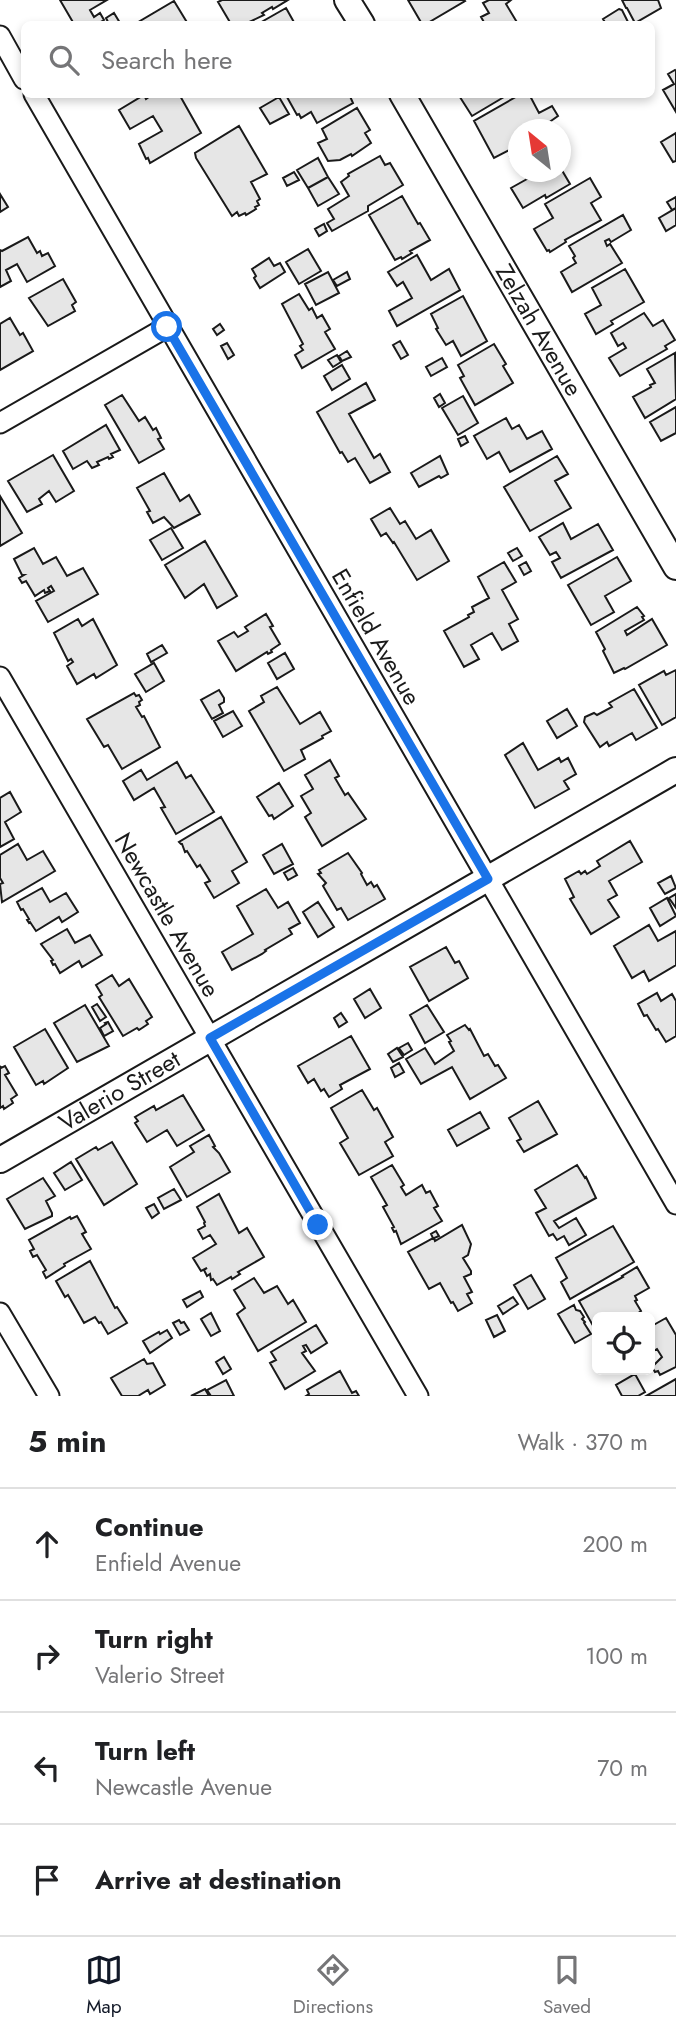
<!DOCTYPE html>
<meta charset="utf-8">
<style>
:root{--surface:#fff;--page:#f2f2f2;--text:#202124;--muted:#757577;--line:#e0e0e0;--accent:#111827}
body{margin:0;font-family:Jost,sans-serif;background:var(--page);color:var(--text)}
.controls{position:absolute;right:21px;bottom:21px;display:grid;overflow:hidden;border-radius:10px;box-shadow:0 4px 10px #0003}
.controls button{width:63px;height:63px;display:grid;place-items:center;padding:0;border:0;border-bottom:2px solid var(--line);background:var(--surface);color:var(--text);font:35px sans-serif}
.compass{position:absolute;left:508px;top:119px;width:63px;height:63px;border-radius:50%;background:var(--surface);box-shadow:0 4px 10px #0003;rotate:330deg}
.stop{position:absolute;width:21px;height:21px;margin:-16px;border:5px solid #1a73e8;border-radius:50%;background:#fff}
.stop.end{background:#1a73e8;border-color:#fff;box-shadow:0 2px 7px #0008}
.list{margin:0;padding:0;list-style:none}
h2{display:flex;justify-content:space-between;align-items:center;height:91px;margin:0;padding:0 28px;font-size:30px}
h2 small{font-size:23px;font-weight:400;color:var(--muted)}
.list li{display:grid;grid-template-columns:46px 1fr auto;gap:21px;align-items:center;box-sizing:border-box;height:112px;padding:0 28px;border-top:2px solid var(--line)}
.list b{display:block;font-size:26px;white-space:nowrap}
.list p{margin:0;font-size:23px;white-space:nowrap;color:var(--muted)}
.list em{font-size:23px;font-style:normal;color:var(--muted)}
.icon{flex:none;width:38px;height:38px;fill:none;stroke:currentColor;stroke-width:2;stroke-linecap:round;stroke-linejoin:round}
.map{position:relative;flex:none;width:676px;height:1396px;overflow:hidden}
.search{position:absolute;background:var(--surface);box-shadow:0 4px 10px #0003;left:21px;right:21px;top:21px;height:77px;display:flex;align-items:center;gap:18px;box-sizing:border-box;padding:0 24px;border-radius:10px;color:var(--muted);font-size:26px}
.sheet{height:539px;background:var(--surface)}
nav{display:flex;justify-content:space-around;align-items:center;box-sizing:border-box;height:98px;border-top:2px solid var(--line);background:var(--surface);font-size:19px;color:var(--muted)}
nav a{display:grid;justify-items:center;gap:4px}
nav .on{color:var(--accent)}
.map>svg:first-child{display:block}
</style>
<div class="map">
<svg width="676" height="1396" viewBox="0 0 676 1396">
<rect width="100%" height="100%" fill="#fff"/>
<path fill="#e6e6e6" stroke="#1a1a1a" stroke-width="2" d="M60 0H107L90 10 94 17 100 13 104 20 97 24H74Z
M222 0H288L273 9 272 7 262 13 264 15 245 24H231L218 2Z
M408 0H464L465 1 426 24H422Z
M489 0H511L506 4 518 24H485L481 17 489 13 483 3Z
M622 0H658L661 8 635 23 627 8H626Z
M174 1 188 24H135Z
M286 8 295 24H258Z
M619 9 622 10 629 24H606L603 19Z
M114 13 120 23 109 24 106 18Z
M675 70 676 71V112L663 90 674 84 668 74Z
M153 94H179L201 133 150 163 148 158 146 159 139 144 162 131 153 116 130 129 119 110 144 95 146 99Z
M291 94H349L353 103 317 123 311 112 301 118 299 114 297 115 287 97Z
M458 94H509L472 116Z
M521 94H529L539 113 552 106 558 116 538 130H518V141L512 146 513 148 494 158 474 121Z
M279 97 289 114 270 124 260 108Z
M357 108 370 130 365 133 371 143 352 156 351 154 340 160 328 161 318 143 327 139 322 129Z
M239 126 267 174 251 182 260 199 257 201 259 205 255 207 256 209 246 215 245 213 239 216 237 212 232 216 196 158 195 153Z
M676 133V161L673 162 661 142Z
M518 152V169H517L510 157Z
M380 156 385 165 390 163 403 185 368 206V211L332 231 327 223 334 219 328 209 349 196 341 182 349 176 348 174Z
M318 158 328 177 308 188 297 170Z
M560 167 570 184 546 198 545 195 523 208 511 188 527 179 522 172H560Z
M294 172 299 180 287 186 283 178Z
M328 177 339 194 318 206 308 188Z
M590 178 601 197 591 203 601 220 565 240 566 242 550 252 549 250 547 251 534 229 553 218 545 204Z
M0 194 8 207 0 212Z
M402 196 418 224 420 223 430 240 410 251 412 253 402 259 401 257 395 260 369 215Z
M676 197V208L672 210 667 202Z
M676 208V225L666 231 659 218Z
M623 215 631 230 611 242 609 239 605 241 607 246 610 244 622 263 572 292 561 272 576 263 573 258 575 256 569 246Z
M324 224 327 231 319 236 315 229Z
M28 237 37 253 40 251 42 256 48 253 55 266 27 282 17 264 6 270 11 281 0 287V250L2 251Z
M308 249 321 271 299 284 286 262Z
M417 255 431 280 449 269 460 290 397 326 389 311 412 298 403 282 397 286 388 272Z
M269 258 274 266 280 263 285 272 260 288 254 278 256 276 252 269Z
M625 269 644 302 611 321 613 324 596 334 585 314 601 305 592 288Z
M328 272 339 293 316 305 305 284Z
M347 272 350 279 337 286 333 280Z
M63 279 76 302 72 305 75 311 48 326 29 298Z
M299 294 309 310 312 308 317 318 322 315 330 329 325 332 335 349 302 368 295 355 303 350 300 346 303 344 282 304Z
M463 296 487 341 461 356 453 341 446 345 436 329 438 328 431 314Z
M644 313 653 326 663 320 675 340 665 346 667 349 620 376 609 358 626 348 623 343 618 346 611 333Z
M10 318 20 335 23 333 33 351 0 370V324Z
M220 324 224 330 217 335 213 329Z
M400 341 408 355 401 359 393 345Z
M227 343 234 355 228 359 221 346Z
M494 344 506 364 503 366 513 383 475 405 460 378 464 376 458 365Z
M347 351 351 357 342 361 339 356Z
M675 353 676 399 645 418 633 397 651 387 650 385 655 383 647 369Z
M337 355 341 362 333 367 328 360Z
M442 358 447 367 431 376 426 367Z
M342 365 350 379 332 390 324 376Z
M366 383 375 400 349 414 374 458 380 454 390 472 370 483 355 458 348 462 342 452 340 453 317 412Z
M440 394 445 403 439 407 434 398Z
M122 395 139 421 145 417 153 430 156 428 161 438 158 439 164 449 139 463 105 405Z
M463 396 478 423 458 435 442 408Z
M676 407V433L661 441 650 422Z
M506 418 512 429 519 425 527 439 542 431 552 449 510 472 499 452 487 459 474 436Z
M106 425 120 450 111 454 113 457 109 459 108 457 97 462 99 465 92 468 87 461 73 469 63 451Z
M465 436 468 442 461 446 458 439Z
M53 455 74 491 56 502 49 491 39 499 42 504 27 512 8 481Z
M440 456 448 474 441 478 439 476 419 487 411 473Z
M557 456 568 474 555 481 571 508 530 531 504 487Z
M164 473 180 501 189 495 200 514 174 528 164 517 153 523 147 512 150 511 137 488Z
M0 496 22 533 0 546Z
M390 508 400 524 405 521 416 539 431 530 449 561 417 580 394 542 393 543 386 533 381 536 371 519Z
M563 523 571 539 598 524 613 550 561 578 552 562 560 558 556 552 550 555 539 537Z
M171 528 183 548 162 560 150 540Z
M205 541 237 596 217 608 204 584 185 598 165 565Z
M34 548 43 564 56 557 67 576 83 568 98 594 48 622 36 601 54 591 51 586 48 588 50 591 45 593 44 590 35 596 26 581 22 583 19 578 24 575H22L14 559Z
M517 548 522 556 513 561 508 553Z
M617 557 631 581 605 596 614 612 591 625 568 585Z
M504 562 516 582 502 590 518 619 509 624 518 641 502 650 492 633 471 645 479 659 464 667 444 631 469 617 468 615 474 612 472 607 489 598 478 577Z
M526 562 531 571 524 575 519 566Z
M637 607 644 616 642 617 644 620 625 631 627 635 652 619 667 645 625 669 624 668 614 673 603 651 605 649 596 632Z
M266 614 273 626 270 627 280 644 271 650 272 652 268 654 267 652 236 671 218 641 234 632 238 637 248 631 245 627Z
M78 619 82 626 93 619 117 665 96 678 94 674 77 684 67 666 73 662 71 659 68 661 54 633Z
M162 645 167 653 151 662 147 654Z
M285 653 294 669 277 679 268 663Z
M154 663 164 681 146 692 135 674Z
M676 670V717L662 725 639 685 664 671 666 675Z
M277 687 300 724 320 712 331 731 322 736 323 738 301 750 305 759 284 771 249 711 264 702 261 696Z
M634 689 657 728 636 740 632 733 609 746 607 742 600 747 584 722 585 717 594 713 597 715 612 707 609 703Z
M219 690 224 698V702L219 705 223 713 212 719 201 700Z
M134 693 136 696 139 695 142 700 139 702 140 705 136 707 142 717 144 716 160 747 122 769 108 745 104 747 87 719Z
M567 709 577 726 557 738 547 721Z
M233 711 242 726 223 737 214 721Z
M523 743 538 770 559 758 561 762 568 758 576 774 564 781 569 789 535 808 505 755Z
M330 760 339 776 335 778 345 795 348 793 366 819 322 846 305 817 311 813 301 796 313 789 305 775Z
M177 762 186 778 191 775 214 812 176 834 161 808 165 807 154 788 134 800 123 781 141 770 147 780Z
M279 783 293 806 274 819 272 815 269 816 257 797Z
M10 792 21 812 5 822 14 839 0 847V798Z
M221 817 247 862 232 871 239 883 214 898 205 883 210 881 200 865 197 867 187 851 185 852 182 844H181L179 842Z
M630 841 642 862 609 881 617 895 608 900 619 917 591 934 570 899 574 897 565 879 579 871 581 874 585 871 587 874 600 866 597 861Z
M18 844 27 860 43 851 55 871 2 902 0 884 3 883 0 878V855Z
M282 844 293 864 274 874 263 855Z
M348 853 362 873 361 874 367 885 371 882 374 887 377 885 385 899 348 920 341 908 337 910 323 886 326 883 318 874 321 873 319 870Z
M293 868 297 875 288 880 284 873Z
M671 876 676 888 665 894 658 883Z
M42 888 50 902 66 893 78 912 62 922 59 917 36 931 30 922 29 923 27 920 29 919 23 909 21 910 17 902Z
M266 889 278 908 288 902 300 923 289 929 292 934 265 950 266 951 262 954 232 970 222 952 253 934 237 906Z
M676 894V908L669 898Z
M667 898 676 916 660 926 650 908Z
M318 902 334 927 318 937 303 912Z
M649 925 658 941 676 931V965L649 981 644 971 632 978 614 946Z
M67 929 75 943 90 935 102 955 82 967 79 961 60 973 55 964 53 965 51 961 53 960 41 944Z
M446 947 455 963 459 961 468 978 429 1001 410 967Z
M112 975 119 986 129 979 152 1017 146 1021 148 1024 139 1030 137 1028 123 1036 99 997 102 995 96 985Z
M370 989 381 1008 365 1018 354 999Z
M657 993 661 1001 672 994 676 1001V1036L666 1042 658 1029 656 1030 647 1015 644 1016 638 1004Z
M97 1004 106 1017 100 1021 92 1007Z
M85 1005 109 1046 77 1062 54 1023Z
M427 1005 444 1032 425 1043 410 1015Z
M341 1013 347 1022 339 1027 334 1018Z
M108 1022 113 1031 104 1036 100 1028 106 1024 105 1023Z
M465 1025 469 1030 470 1029 484 1056 488 1054 495 1066 498 1065 506 1078 470 1099 452 1067 421 1084 406 1059 425 1048 435 1064 454 1051 449 1042 451 1041 447 1035Z
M45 1029 68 1068 44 1084 43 1081 36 1085 14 1047Z
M351 1036 370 1069 340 1085 342 1089 329 1097 324 1089 321 1091 314 1079 308 1083 298 1066Z
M408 1043 412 1050 404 1055 399 1048Z
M397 1048 403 1057 393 1062 388 1054Z
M399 1063 404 1072 395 1077 391 1068Z
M0 1066 1 1068 5 1066 9 1073 5 1075 17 1095 11 1099 13 1103 4 1109 3 1106 0 1108Z
M362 1090 374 1110 377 1108 393 1137 385 1142 393 1156 359 1175 340 1143 348 1138 331 1108Z
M183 1095 204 1130 177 1146 167 1130 147 1142 135 1123 138 1121 135 1117 154 1106 156 1110Z
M538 1101 557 1134 524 1152 517 1141 521 1139 509 1118Z
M480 1112 489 1128 457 1146 448 1130Z
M209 1135 215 1146 213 1147 219 1153 230 1172 187 1197 170 1167 194 1152 190 1146Z
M112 1142 137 1184 104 1205 76 1159 96 1147 98 1150Z
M71 1162 82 1180 65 1190 54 1173Z
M392 1165 404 1185 401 1187 406 1195 422 1185 426 1193 430 1191 438 1206 434 1208 442 1221 401 1244 396 1231 394 1232 392 1228 394 1227 383 1207 387 1205 371 1177Z
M577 1165 585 1178 586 1177 596 1198 554 1221 559 1228 576 1218 586 1235 569 1245 564 1236 557 1240 553 1234 549 1236 536 1213 546 1208 535 1190Z
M43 1178 55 1196 46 1201 52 1213V1216L25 1229 7 1199Z
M174 1189 181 1200 164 1209 158 1198Z
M219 1194 239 1233 247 1228 264 1257 238 1272 240 1274 232 1279 231 1277 217 1285 213 1279 211 1280 210 1274 207 1276 204 1270 207 1268 201 1271 193 1258 216 1244 210 1235 203 1239 198 1230 205 1226 204 1223 205 1222 197 1207Z
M154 1204 159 1213 152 1218 146 1208Z
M77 1216 86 1232 82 1234 91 1249 64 1264 65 1266 46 1278 43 1272 46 1270 37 1255 33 1257 30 1251 34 1249 29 1240 70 1217 71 1219Z
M462 1225 471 1244 468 1255 463 1258 471 1271V1274L464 1277 472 1292 467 1294 472 1303 458 1311 453 1302 451 1303 440 1283 429 1289 408 1252 433 1238 431 1234 436 1231 439 1236 434 1238 435 1241Z
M613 1226 634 1262 570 1299 561 1282 567 1278 556 1258Z
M90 1261 115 1308 117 1307 127 1323 108 1334 101 1322 99 1323 95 1317 84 1323 68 1295 65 1297 56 1281Z
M637 1267 649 1288 635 1296 637 1300 635 1301 641 1311 637 1314 639 1317H597L596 1331 579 1301 623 1277 622 1276Z
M531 1275 545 1299 528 1309 514 1285Z
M254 1278 264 1293 277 1286 288 1304 293 1300 306 1322 258 1351 237 1314 245 1308 234 1290Z
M200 1291 203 1297 187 1307 183 1300Z
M513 1297 518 1304 503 1314 498 1306Z
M574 1305 576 1310 580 1311 584 1317 582 1319 585 1322 584 1323 591 1334 575 1343 558 1314Z
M211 1313 220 1331 211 1336 201 1319Z
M497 1315 505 1331 494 1337 486 1320Z
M666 1318 676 1335V1367L660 1375 658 1371 655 1372 652 1367 662 1357 657 1349 650 1353V1327Z
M179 1320 181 1323 184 1322 189 1330 180 1335 173 1323Z
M316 1325 327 1343 311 1353 306 1345 303 1346 306 1351 302 1353 315 1371 285 1389 270 1363 276 1360 271 1352Z
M167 1330 172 1338 150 1353 143 1341 159 1332 160 1334Z
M224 1357 231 1369 223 1374 216 1362Z
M144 1359 147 1364 153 1363 165 1385 150 1394 148 1390 138 1396H122L111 1378Z
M340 1371 352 1393 356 1391 359 1396H306L309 1394 307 1390Z
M635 1374 645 1392 638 1396H622L616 1385Z
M676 1379V1396H646Z
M226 1380 234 1396H211L207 1390Z
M205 1389 209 1396H191Z"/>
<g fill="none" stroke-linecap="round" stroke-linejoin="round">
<g stroke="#1a1a1a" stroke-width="23">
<path id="minor" d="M0 36 24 79
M34 94 676 1204
M0 423 167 327
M0 677 418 1396
M0 1313 49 1396"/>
</g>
<g stroke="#1a1a1a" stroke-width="28">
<g id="tertiary">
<path d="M347 0 362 24"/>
<path id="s1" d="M402 94 676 567"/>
<path id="s2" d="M0 1160 676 770"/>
</g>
</g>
<use href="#minor" stroke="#fff" stroke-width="19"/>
<use href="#tertiary" stroke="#fff" stroke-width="24"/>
</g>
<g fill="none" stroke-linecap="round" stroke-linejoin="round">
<path stroke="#1a73e8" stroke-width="9" d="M167 327 488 879 210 1038 318 1225"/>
</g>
<g text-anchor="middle" stroke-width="5" stroke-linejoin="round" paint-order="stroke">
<g font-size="24" fill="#1a1a1a" stroke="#fff">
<text dy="8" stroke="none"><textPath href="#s1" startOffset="273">Zelzah Avenue</textPath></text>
<text transform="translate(376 637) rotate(60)" y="8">Enfield Avenue</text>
<text transform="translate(167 915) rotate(60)" y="8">Newcastle Avenue</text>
<text dy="8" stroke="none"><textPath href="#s2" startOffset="138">Valerio Street</textPath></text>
</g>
</g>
</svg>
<div class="controls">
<button><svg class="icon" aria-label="locate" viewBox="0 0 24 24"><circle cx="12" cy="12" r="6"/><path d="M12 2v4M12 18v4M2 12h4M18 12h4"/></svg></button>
</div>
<svg class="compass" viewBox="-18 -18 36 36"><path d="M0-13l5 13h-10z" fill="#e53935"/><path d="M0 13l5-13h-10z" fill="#757577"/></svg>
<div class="stop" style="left:167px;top:327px"></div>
<div class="stop end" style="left:318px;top:1225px"></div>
<div class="search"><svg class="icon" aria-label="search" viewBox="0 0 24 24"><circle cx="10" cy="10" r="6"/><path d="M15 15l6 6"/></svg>Search here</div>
</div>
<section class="sheet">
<h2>5 min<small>Walk · 370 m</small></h2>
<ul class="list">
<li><svg class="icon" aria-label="ahead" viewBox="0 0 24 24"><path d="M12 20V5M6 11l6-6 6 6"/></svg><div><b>Continue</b><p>Enfield Avenue</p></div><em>200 m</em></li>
<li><svg class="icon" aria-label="right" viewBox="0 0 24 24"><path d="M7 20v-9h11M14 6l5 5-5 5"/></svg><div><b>Turn right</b><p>Valerio Street</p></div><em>100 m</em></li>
<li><svg class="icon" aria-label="left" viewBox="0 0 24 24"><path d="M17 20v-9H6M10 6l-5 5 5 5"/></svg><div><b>Turn left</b><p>Newcastle Avenue</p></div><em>70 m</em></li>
<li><svg class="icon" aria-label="arrive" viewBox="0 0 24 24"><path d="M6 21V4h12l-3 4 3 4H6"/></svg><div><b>Arrive at destination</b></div></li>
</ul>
</section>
<nav>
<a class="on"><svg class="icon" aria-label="map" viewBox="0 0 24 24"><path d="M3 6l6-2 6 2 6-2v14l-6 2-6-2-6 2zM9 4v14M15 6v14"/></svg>Map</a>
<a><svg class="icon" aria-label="directions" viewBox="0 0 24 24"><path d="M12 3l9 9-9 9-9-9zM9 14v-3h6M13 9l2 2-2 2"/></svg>Directions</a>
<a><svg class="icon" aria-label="saved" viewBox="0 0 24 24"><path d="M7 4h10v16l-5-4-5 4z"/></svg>Saved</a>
</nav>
